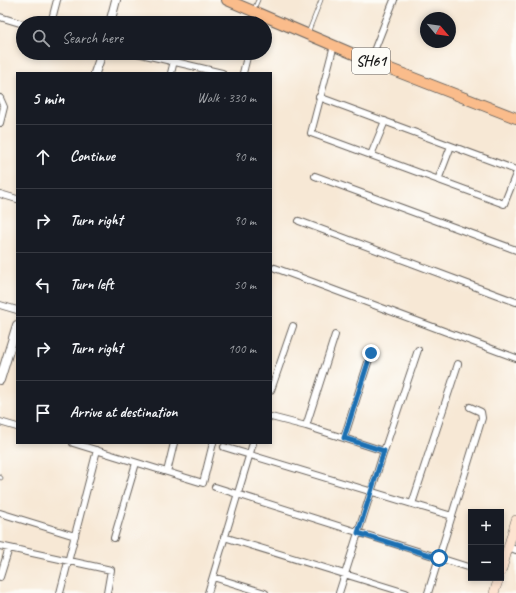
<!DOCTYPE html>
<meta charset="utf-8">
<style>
:root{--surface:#171b24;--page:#20242c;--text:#f1f3f6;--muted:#9ea1a6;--line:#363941}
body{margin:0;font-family:Caveat,sans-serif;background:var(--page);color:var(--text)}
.controls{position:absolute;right:12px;bottom:12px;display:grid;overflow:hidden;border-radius:0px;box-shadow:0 2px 6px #0003}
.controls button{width:36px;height:36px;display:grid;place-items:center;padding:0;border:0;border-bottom:1px solid var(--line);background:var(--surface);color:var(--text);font:20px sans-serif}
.compass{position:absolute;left:420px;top:12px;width:36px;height:36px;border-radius:50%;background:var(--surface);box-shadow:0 2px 6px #0003;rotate:119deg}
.stop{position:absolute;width:12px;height:12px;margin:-9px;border:3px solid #1f6fb2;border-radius:50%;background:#fff}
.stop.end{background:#1f6fb2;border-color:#fff;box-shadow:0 1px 4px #0008}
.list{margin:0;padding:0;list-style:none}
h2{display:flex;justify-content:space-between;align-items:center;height:52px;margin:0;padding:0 16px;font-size:17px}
h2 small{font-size:13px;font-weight:400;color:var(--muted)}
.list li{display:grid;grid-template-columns:26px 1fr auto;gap:12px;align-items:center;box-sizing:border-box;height:64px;padding:0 16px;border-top:1px solid var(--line)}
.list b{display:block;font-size:15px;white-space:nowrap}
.list em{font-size:13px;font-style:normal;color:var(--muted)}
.icon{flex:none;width:22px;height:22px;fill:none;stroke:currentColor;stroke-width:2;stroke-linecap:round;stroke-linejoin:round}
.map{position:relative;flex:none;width:516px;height:593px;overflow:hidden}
.search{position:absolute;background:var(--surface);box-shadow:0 2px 6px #0003;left:16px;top:16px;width:256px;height:44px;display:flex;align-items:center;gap:10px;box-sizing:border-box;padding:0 14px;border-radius:22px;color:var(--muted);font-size:15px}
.panel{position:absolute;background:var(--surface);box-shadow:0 2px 6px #0003;left:16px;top:72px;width:256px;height:372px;border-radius:0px}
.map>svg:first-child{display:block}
</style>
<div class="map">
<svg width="516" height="593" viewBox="0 0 516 593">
<rect width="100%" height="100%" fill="#fdfcf7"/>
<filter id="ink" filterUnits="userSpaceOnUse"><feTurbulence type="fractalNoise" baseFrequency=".025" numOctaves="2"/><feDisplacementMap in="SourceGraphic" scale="8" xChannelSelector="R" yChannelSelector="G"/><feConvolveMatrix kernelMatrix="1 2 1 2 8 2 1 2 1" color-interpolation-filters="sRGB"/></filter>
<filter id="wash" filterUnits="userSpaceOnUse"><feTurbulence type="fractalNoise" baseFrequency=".012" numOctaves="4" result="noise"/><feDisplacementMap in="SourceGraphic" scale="16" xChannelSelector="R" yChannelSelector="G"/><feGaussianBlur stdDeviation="0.9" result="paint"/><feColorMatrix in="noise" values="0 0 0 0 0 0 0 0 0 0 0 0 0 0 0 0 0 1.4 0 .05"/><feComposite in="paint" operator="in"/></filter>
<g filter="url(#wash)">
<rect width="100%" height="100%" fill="#f7e8d5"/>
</g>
<g filter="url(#ink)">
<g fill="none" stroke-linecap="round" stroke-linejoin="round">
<g stroke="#69635d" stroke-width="4.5">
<path id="service" d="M254 9 258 0
M308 33 321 0
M0 477 1 478"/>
</g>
<g stroke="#69635d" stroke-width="8">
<path id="minor" d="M0 17 23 24
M51 23 57 0
M181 23V22
M255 23 257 12
M334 45 311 133 504 204 516 174
M137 53 222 73
M370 61 394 0
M171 73 176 53
M243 73 248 53
M319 97 516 170
M0 98 4 107 0 123
M371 155 385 121
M315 176 516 250
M438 180 451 146
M0 194 17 199
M299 221 516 302
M275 268 516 358
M0 305 17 310
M271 390 293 326
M271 417 306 426 384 451
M0 422 17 427
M306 426 335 335
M344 438 371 353
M73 443 167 472
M174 443 167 472 203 483 213 443
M224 447 452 516
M215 487 471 568
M412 504 458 364
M0 513 75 536
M224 537 406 593
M114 538 136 463
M0 546 111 570 107 593
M509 547 516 550
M0 577 9 548
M213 577 265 593
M60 593 97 450
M208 593 253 443
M339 593 384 451 418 350
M428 593 482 418 481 412 470 407"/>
</g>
<g stroke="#69635d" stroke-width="10">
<path id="tertiary" d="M110 23 116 0
M95 73 102 53
M0 380 17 325"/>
</g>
<g stroke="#69635d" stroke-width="10">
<path id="secondary" d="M501 572 516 520
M494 593 499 578"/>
</g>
<g stroke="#69635d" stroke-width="12">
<path id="primary" d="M227 0 370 61 516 118"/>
</g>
<use href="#service" stroke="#fff" stroke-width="3"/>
<use href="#minor" stroke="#fff" stroke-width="6"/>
<use href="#tertiary" stroke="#fff" stroke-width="8"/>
<use href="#secondary" stroke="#fde4d1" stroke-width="9"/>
<use href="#primary" stroke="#fabc8b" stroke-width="10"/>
</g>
</g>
<g fill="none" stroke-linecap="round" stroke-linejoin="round" filter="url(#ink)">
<path stroke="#1f6fb2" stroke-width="5" d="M371 353 344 438 384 451 358 533 439 558"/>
</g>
<g text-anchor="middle" stroke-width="3" stroke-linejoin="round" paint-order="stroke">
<rect fill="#fdfcf7" stroke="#605f5e" stroke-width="1" x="352" y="48" width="38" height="26" rx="3"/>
<g font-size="15" font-weight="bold" fill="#1c1c1c">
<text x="371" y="66">SH61</text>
</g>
</g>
</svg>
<div class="controls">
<button>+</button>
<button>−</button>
</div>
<svg class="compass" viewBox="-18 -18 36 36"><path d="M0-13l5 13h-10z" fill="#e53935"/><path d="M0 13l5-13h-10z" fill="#9ea1a6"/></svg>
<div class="stop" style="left:439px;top:558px"></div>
<div class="stop end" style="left:371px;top:353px"></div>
<div class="search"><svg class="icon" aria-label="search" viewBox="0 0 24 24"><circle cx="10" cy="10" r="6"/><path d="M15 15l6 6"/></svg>Search here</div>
<section class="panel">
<h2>5 min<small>Walk · 330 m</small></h2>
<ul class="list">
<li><svg class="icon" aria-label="ahead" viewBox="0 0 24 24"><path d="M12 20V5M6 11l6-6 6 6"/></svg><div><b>Continue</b></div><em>90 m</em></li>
<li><svg class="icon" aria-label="right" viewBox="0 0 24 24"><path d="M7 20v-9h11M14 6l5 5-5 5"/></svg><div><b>Turn right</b></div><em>90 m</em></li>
<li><svg class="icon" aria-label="left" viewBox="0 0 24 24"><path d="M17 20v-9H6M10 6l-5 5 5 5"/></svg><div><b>Turn left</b></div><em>50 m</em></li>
<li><svg class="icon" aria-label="right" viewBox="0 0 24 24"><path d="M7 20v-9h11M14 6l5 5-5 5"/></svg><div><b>Turn right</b></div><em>100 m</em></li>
<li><svg class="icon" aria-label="arrive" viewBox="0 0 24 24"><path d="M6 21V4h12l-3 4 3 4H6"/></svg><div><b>Arrive at destination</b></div></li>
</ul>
</section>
</div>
